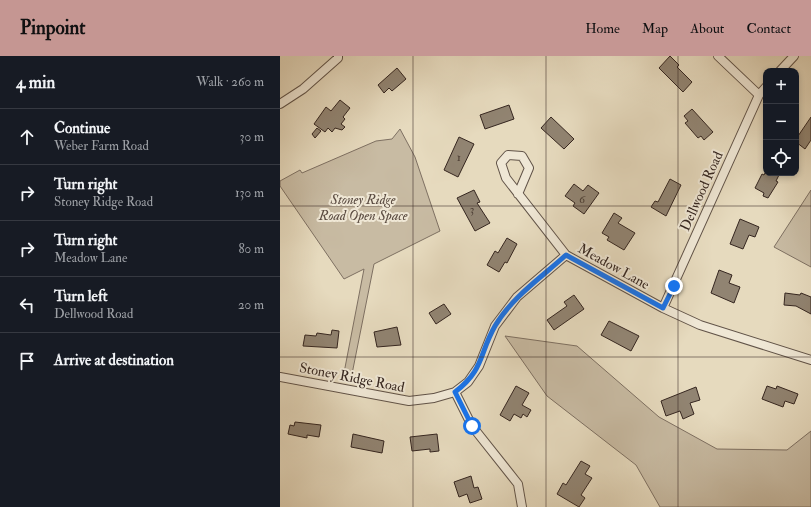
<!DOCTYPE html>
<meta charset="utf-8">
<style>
:root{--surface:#171b24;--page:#20242c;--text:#f1f3f6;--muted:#9ea1a6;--line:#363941;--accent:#c59692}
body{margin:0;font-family:"IM FELL Double Pica",serif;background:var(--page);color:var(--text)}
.controls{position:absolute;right:12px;top:12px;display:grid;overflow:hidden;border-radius:8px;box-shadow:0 2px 6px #0003}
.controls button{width:36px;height:36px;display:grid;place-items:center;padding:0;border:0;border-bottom:1px solid var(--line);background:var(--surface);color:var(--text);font:20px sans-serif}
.stop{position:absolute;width:12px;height:12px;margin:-9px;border:3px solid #1a73e8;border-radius:50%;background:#fff}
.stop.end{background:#1a73e8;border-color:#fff;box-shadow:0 1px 4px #0008}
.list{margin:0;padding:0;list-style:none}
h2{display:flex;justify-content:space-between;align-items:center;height:52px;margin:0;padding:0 16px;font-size:17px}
h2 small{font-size:13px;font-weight:400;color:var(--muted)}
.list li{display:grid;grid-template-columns:26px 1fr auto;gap:12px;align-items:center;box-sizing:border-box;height:56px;padding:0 16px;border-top:1px solid var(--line)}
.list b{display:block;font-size:15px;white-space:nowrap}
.list p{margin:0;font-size:13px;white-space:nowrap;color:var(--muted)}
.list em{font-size:13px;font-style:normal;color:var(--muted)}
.icon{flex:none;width:22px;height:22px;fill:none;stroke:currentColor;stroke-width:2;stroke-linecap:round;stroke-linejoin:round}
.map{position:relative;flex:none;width:531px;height:451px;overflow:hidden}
header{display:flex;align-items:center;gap:24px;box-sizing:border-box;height:56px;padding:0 20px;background:var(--accent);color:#111}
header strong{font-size:19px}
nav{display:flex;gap:22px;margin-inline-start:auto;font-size:14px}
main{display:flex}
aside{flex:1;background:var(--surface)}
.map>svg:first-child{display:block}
</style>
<header>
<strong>Pinpoint</strong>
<nav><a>Home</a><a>Map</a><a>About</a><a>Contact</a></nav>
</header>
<main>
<aside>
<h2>4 min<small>Walk · 260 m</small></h2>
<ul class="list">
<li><svg class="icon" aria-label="ahead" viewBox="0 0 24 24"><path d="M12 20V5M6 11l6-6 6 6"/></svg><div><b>Continue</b><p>Weber Farm Road</p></div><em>30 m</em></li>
<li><svg class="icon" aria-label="right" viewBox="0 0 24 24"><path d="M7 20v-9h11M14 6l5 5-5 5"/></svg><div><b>Turn right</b><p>Stoney Ridge Road</p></div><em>130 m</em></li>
<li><svg class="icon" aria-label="right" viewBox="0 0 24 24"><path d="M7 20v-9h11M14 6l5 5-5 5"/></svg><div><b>Turn right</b><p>Meadow Lane</p></div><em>80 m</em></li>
<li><svg class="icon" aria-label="left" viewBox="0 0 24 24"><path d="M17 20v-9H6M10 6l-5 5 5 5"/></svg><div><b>Turn left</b><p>Dellwood Road</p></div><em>20 m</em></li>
<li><svg class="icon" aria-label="arrive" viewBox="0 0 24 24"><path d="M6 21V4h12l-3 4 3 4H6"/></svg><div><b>Arrive at destination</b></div></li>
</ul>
</aside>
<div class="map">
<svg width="531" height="451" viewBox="0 0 531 451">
<rect width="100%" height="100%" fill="#e6dabe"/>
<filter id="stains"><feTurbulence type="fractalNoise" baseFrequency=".005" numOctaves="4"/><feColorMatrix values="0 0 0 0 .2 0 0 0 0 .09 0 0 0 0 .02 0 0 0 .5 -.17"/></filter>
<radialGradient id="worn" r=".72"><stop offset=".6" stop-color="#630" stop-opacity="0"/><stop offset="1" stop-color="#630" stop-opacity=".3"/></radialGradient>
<path fill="#c8bba3" stroke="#7e7062" d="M120 73 135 101 160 175 94 208 71 323 63 322 84 213 64 223 0 130V125L20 114 22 117 96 85 112 83Z
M531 134V211L494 191Z
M225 280 297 290 379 361 437 393 507 394 531 375V451H380L356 409 267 340Z"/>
<path fill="#918472" stroke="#352620" d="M390 0 399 9 397 11 412 26 403 36 379 12Z
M117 12 126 23 112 35 109 32 104 37 98 29Z
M60 44 70 52 63 61 65 63 61 68 65 71 62 74 55 72 52 76 48 72 45 76 34 68 46 51 51 55Z
M229 49 234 63 205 73 200 59Z
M412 53 433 76 424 84 421 80 418 82 405 67 408 65 404 60Z
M271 61 294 83 284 93 261 72Z
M531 61V84L525 93 516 86V83Z
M37 72 41 75 35 82 32 78Z
M179 81 194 88 178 121 164 114Z
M486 115V117H500L496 125 498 126 488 142 483 140 484 137 475 132 482 118 484 119Z
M390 123 401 129 386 160 371 151 375 145 378 146Z
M294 128 303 135 308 129 319 137 304 158 293 150 295 147 285 140Z
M194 134 200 146 197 147 210 167 195 175 177 142Z
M334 157 342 162 338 167 355 177 344 194 327 184 329 181 322 177Z
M460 163 479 171 475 181 469 179 463 193 450 188Z
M227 182 237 188 227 207 225 206 219 216 207 209 215 195 218 197Z
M439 214 452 219 449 227 460 231 454 247 431 237Z
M505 237 520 239 521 237 531 241V258L516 250 504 249Z
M294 239 304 253 274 274 267 264 287 250 284 246Z
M164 248 171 258 156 268 149 257Z
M329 265 359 280 351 295 321 279Z
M117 271 121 289 97 291 94 276Z
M52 274 59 275 57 292 23 290 25 279 36 280 37 277 51 279Z
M236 330 249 337 242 349 251 354 247 361 243 358 241 362 234 358 230 365 220 359Z
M487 330 496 333 497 330 518 338 514 348 505 345 503 351 482 343Z
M416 331 420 344 410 347 414 358 403 363 400 355 386 360 381 345Z
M15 366 41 369 39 381 27 379V382L8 378 10 369 14 370Z
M73 378 104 385 102 397 71 391Z
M157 378 159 395 150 396V393L132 395 130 381Z
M301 405 310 410 305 418 312 422 301 439 305 442 299 451 277 438 283 427 286 429Z
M191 420 194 432 198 431 202 443 190 447 187 438 179 441 174 426Z"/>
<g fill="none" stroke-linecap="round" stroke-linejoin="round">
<g stroke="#615348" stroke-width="10">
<path id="minor" d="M438 0 479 39
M500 15 514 0
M0 48 23 33 58 2V0
M238 138 249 112 242 100 228 99 221 107 226 122 286 199 383 252 420 269 531 304
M383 252 479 39 486 31
M0 321 129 345 154 342 175 336 188 326 199 310 215 270 237 241 286 199
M175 336 192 370 238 428 242 451"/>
</g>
<use href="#minor" stroke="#efe7d5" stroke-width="8"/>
</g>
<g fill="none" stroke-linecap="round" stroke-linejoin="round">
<path stroke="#1a73e8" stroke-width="5" d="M192 370 175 336C204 314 199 298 215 270 232 241 262 221 286 199L383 252 394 230"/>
</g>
<path fill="none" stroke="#352620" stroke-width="1" stroke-opacity="0.55" d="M133 0V451M266 0V451M398 0V451M0 150H531M0 301H531"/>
<g text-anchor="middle" stroke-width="4" stroke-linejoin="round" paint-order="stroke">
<g font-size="12" fill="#4c3e34">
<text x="179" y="105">1</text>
<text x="302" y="147">6</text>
<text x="192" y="157">3</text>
</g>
<g font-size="14" fill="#352620" stroke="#efe7d5">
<text transform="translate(421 135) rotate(-66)" y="5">Dellwood Road</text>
<text transform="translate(334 210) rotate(29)" y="5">Meadow Lane</text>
<text transform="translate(72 321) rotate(11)" y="5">Stoney Ridge Road</text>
</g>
<g font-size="14" font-style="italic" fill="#5a4b41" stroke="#efe7d5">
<text x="83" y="148">Stoney Ridge<tspan x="83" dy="16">Road Open Space</tspan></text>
</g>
</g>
<rect width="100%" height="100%" filter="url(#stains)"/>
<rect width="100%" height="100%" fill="url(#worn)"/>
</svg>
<div class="controls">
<button>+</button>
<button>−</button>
<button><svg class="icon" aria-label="locate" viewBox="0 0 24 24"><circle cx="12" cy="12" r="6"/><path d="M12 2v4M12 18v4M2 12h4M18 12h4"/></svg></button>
</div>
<div class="stop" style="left:192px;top:370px"></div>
<div class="stop end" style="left:394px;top:230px"></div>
</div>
</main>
